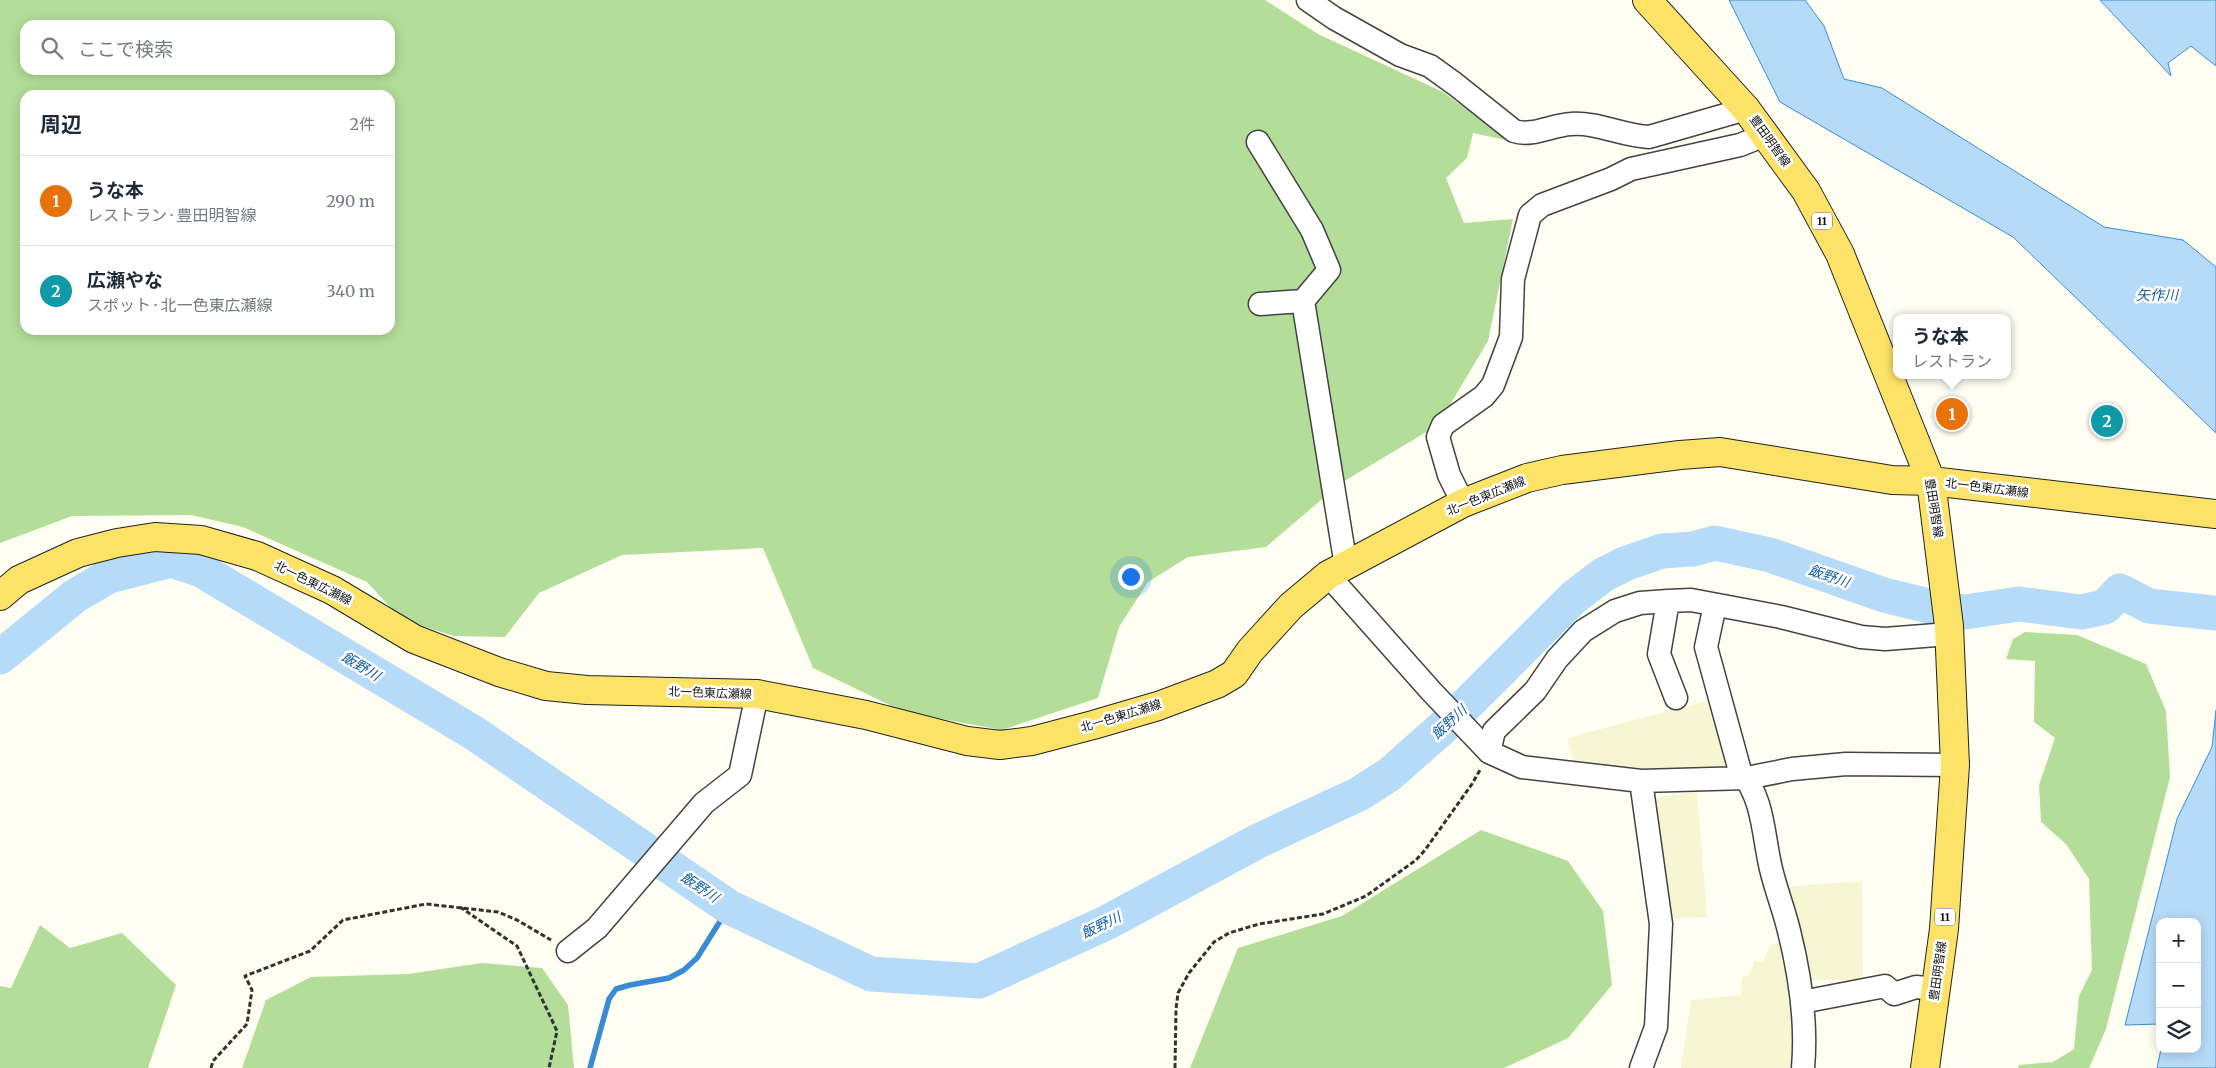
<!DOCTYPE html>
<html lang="ja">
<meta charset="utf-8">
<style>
:root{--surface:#fff;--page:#f6f6f7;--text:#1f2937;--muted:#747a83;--line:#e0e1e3;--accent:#1a73e8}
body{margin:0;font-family:Merriweather,"Noto Sans JP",serif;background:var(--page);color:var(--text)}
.controls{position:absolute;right:15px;bottom:15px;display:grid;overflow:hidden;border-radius:10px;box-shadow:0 2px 12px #0003}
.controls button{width:45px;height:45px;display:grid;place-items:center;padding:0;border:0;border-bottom:1px solid var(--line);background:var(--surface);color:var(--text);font:25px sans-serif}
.you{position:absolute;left:1130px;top:576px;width:18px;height:18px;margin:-12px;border:4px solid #fff;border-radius:50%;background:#1a73e8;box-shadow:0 0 0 8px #1a73e833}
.badge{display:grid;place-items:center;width:32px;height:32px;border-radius:50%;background:var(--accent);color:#fff;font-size:16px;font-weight:700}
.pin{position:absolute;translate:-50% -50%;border:2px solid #fff;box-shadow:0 1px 5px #0006}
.popup{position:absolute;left:1893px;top:314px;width:118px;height:65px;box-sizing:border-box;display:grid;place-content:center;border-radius:10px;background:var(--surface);filter:drop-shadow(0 1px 4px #0005);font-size:16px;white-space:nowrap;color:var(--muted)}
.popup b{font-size:19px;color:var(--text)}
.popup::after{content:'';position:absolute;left:50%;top:100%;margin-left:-10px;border:10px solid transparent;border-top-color:var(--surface)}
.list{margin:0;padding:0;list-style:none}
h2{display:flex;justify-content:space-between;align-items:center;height:65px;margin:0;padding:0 20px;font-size:21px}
h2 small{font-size:16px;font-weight:400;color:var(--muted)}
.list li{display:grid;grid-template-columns:32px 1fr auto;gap:15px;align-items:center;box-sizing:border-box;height:90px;padding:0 20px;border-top:1px solid var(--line)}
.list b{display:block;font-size:19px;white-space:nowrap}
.list p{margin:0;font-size:16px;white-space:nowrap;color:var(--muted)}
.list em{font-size:16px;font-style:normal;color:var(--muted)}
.icon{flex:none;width:28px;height:28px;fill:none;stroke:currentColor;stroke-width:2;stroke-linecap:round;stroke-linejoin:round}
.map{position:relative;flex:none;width:2216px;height:1068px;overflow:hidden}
.search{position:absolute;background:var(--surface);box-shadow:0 2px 12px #0003;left:20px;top:20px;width:375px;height:55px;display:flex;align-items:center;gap:12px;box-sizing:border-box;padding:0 18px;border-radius:15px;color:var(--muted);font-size:19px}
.panel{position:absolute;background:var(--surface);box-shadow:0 2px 12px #0003;left:20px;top:90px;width:375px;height:245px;border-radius:15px}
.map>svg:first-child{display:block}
</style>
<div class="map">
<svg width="2216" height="1068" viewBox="0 0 2216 1068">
<rect width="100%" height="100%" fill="#fffef3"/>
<path fill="#f6f6d2" d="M1710 700 1730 766 1636 775 1575 765 1567 738Z
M1697 792 1707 917 1666 919 1647 799Z
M1862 881 1863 980H1804L1784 887Z
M1785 941 1793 997 1792 1068H1681L1691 1000 1741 995 1742 978 1750 974 1755 961H1763L1770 945Z"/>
<path fill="#b3dd99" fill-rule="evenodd" d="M0 0H1265L1318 34 1443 92 1510 141 1473 133 1467 158 1446 178 1464 223 1513 219 1488 341 1438 425 1341 483 1266 547 1188 557 1148 582 1119 627 1098 698 1002 730 904 712 813 668 763 548 622 555 539 593 505 637 454 636 402 620 367 582 243 527 191 515 72 516 0 543ZM25 25H390V70H25ZM25 95H390V330H25Z
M2025 632 2077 635 2146 664 2166 711 2170 777 2106 1029 2089 1068H2018L2019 1065 2053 1062 2074 1049 2079 996 2092 970 2089 879 2066 844 2041 822 2039 785 2055 738 2034 722 2035 661 2006 659 2013 639Z
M1481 830 1568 861 1603 911 1612 985 1568 1038 1504 1068H1190L1238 948 1342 916Z
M40 925 70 948 122 933 176 985 148 1068H0V986L11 988Z
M482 963 542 968 568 1005 574 1068H242L266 1000 311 977 408 974Z"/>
<path fill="#b6dbf8" stroke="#3b8bd2" d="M1729 0H1805L1824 26 1844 79 1882 88 2104 227 2183 240 2216 267V433L2013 237 1780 102Z
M2100 0H2216V66L2191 46 2168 63 2171 76Z
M2216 710V1068H2157L2161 1049H2197V922H2160V1024L2125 1025 2177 819 2212 747Z"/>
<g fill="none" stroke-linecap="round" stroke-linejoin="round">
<path stroke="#3b8bd2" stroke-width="5.5" d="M590 1068 609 999 616 989 630 985 669 978 684 970 697 958 729 907"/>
<path stroke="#b6dbf8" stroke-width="35" d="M0 657 75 596 109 576 171 560 201 570 474 733 729 907 871 974 979 981 1106 923 1258 841 1359 794 1390 774 1451 720 1573 598 1603 575 1627 563 1662 551 1693 549 1715 543 1770 555 1884 595 1937 608 1965 612 2019 604 2081 612 2105 607 2120 591 2149 606 2216 613"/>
<g stroke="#434343" stroke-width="25">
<path id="minor" d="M1308 0 1334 18 1400 55 1430 66 1455 84 1514 131C1532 137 1552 125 1571 124 1597 122 1623 136 1649 137L1746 109
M1258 142 1312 230 1329 270 1303 301 1346 566
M1260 304 1303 301
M1463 503 1449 475 1438 437 1443 425 1484 396 1493 385 1511 337 1513 279 1530 215 1542 205 1611 179 1631 169 1740 145 1765 135
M1328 575 1431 691 1489 752 1522 767 1641 781 1747 778 1792 769 1846 764 1955 765
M1668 601 1691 600 1781 617 1861 637 1885 639 1949 634
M1715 605 1706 647 1740 771C1764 798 1763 836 1771 869 1776 890 1784 910 1789 931 1800 975 1807 1023 1803 1068
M1489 752 1494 731 1535 691 1557 659 1583 631 1615 611 1640 603 1668 601 1659 654 1676 698
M1641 781 1661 924 1656 1027 1641 1068
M568 951 597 928 704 803 740 775 757 694
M1802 1002 1885 986 1894 994 1916 987 1936 989"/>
</g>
<g stroke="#212121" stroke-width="30">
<path id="major" d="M1647 0 1746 109 1806 191 1840 254 1931 481 1949 626 1955 765 1944 929 1925 1068
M0 596 19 580 78 553 117 543 155 537 201 540 257 556 332 590 414 639 499 672 546 686 587 690 757 694 866 715 967 741 1000 745 1032 741 1093 725 1158 706 1217 684 1234 674 1250 651 1291 606 1328 575 1463 503 1527 478 1562 470 1680 455 1720 452 1892 480 1931 481 2216 514"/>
</g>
<path stroke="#323232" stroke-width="3" stroke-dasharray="5 2.5" stroke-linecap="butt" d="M460 907 517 946 557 1031 549 1068
M211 1068 213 1061 247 1024 252 990 245 976 310 951 343 920 426 904 498 912 517 920 551 940
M1175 1068 1176 1009 1178 993 1189 973 1214 942 1229 933 1259 924 1323 914 1366 896 1416 860 1425 850 1472 784 1480 770"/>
<use href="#minor" stroke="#fff" stroke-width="22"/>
<use href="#major" stroke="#fce266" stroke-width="28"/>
</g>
<g text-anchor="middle" stroke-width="5" stroke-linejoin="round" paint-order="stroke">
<g fill="#fff" stroke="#585858" stroke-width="1">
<rect x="1812" y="212.5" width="20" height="17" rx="4"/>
<rect x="1935" y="908.5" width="20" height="17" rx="4"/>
</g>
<g font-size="11" font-weight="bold" fill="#101010">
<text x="1822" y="225">11</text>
<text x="1945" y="921">11</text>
</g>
<g font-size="12" fill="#101010" stroke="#fff">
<text transform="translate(1770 141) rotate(54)" y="4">豊田明智線</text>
<text transform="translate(1987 488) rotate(7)" y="4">北一色東広瀬線</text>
<text transform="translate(1486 496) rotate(-22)" y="4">北一色東広瀬線</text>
<text transform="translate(1934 508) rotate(81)" y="4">豊田明智線</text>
<text transform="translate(313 583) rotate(26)" y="4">北一色東広瀬線</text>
<text transform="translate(710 693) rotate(2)" y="4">北一色東広瀬線</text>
<text transform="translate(1121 716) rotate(-17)" y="4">北一色東広瀬線</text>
<text transform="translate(1938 971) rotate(-82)" y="4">豊田明智線</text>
</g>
<g font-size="14" font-style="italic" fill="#145da7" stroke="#fff">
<text x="2157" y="300">矢作川</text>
<text transform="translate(1829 576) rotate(19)" y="5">飯野川</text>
<text transform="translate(361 666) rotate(31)" y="5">飯野川</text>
<text transform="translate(1449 722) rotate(-43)" y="5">飯野川</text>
<text transform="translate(700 887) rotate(34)" y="5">飯野川</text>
<text transform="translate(1101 925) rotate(-26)" y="5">飯野川</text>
</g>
</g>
</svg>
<div class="controls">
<button>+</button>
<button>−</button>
<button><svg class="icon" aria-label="layers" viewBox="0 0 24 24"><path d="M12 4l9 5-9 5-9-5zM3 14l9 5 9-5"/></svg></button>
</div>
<div class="you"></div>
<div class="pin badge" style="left:1952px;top:414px;background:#e8710a">1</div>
<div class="popup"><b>うな本</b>レストラン</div>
<div class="pin badge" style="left:2107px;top:421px;background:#0f9aa8">2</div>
<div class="search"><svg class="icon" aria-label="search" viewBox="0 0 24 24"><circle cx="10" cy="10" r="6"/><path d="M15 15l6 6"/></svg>ここで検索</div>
<section class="panel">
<h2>周辺<small>2件</small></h2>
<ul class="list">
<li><span class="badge" style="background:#e8710a">1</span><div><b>うな本</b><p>レストラン · 豊田明智線</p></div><em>290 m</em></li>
<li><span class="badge" style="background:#0f9aa8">2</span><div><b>広瀬やな</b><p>スポット · 北一色東広瀬線</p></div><em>340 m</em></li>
</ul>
</section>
</div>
